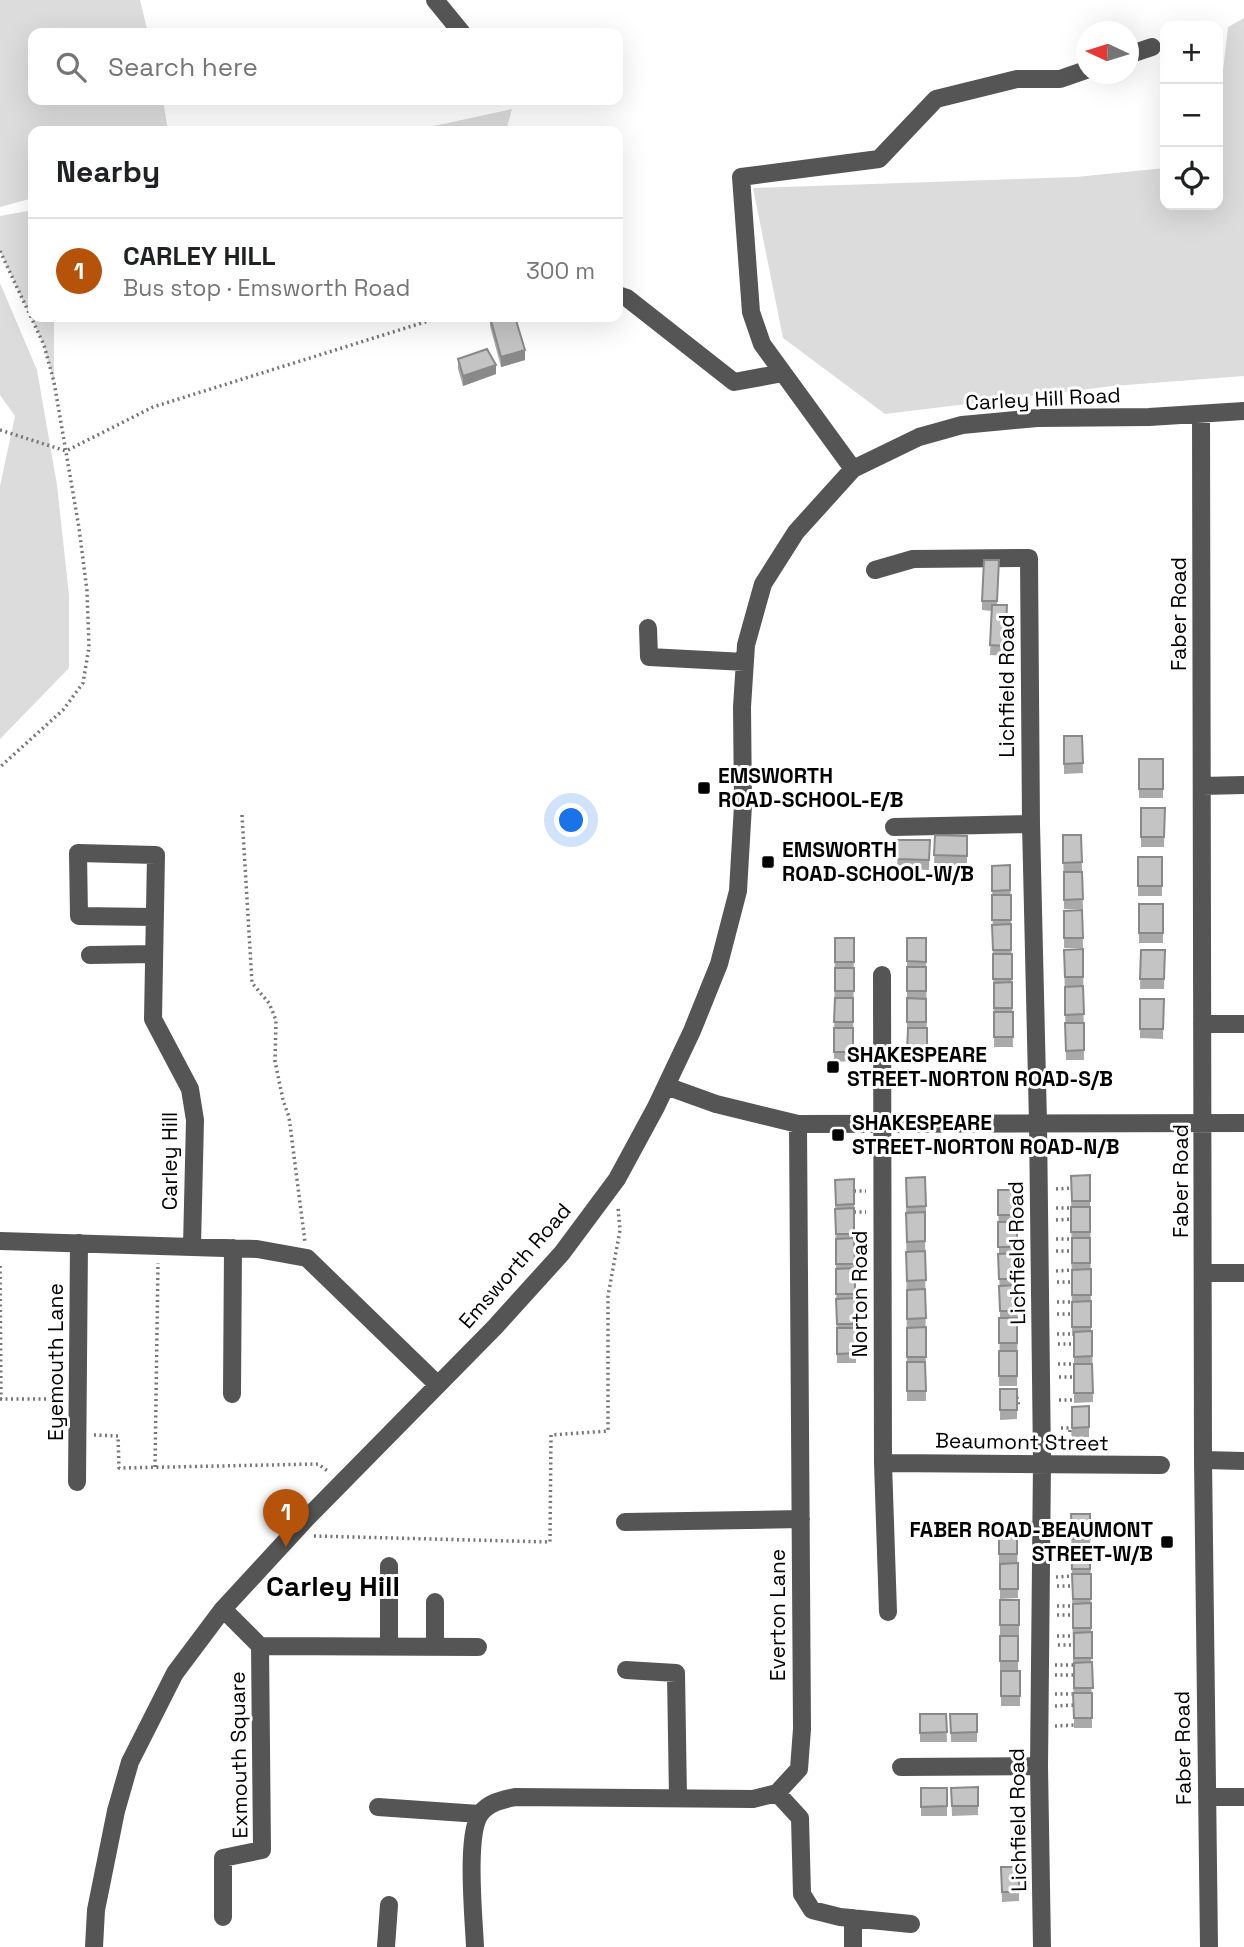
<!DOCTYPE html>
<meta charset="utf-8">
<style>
:root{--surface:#fff;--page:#f2f2f2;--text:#202124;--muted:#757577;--line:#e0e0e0;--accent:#b45309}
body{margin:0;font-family:"Space Grotesk",sans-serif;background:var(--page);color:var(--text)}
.controls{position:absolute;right:21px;top:21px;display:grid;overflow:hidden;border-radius:14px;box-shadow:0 7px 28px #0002}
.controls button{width:63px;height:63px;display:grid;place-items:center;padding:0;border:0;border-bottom:2px solid var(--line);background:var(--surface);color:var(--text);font:35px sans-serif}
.compass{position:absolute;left:1076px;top:21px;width:63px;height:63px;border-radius:50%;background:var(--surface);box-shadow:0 7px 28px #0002;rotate:274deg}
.you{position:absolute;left:572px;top:821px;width:24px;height:24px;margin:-18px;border:5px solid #fff;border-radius:50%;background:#1a73e8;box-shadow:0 0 0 10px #1a73e833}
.badge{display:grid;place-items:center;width:46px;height:46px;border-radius:50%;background:var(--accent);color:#fff;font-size:23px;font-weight:700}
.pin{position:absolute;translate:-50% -58px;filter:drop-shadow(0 2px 4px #0008)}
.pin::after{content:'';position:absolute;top:37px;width:24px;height:21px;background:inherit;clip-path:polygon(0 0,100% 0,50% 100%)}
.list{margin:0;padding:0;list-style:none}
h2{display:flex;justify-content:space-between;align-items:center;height:91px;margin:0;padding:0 28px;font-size:30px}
h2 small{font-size:23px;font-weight:400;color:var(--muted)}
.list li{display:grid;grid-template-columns:46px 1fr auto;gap:21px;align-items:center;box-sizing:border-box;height:105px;padding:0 28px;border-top:2px solid var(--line)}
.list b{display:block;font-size:26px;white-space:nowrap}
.list p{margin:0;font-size:23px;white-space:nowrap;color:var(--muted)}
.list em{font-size:23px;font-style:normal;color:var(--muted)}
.icon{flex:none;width:38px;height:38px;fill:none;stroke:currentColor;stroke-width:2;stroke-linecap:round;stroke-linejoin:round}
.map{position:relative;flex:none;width:1244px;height:1947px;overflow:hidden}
.search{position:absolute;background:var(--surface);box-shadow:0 7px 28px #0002;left:28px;top:28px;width:595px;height:77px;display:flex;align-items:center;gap:18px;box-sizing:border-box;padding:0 24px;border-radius:14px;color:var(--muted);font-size:26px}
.panel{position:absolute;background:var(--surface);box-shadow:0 7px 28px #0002;left:28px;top:126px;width:595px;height:196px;border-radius:14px}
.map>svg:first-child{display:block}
</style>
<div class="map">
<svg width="1244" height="1947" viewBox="0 0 1244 1947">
<rect width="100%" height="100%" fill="#fff"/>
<path fill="#dcdcdc" d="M0 0H140L148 33H33V100H163L168 131H33V198L0 207Z
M1244 18V376L1113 386 885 414 783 338 753 188 1076 177 1165 168V205H1218V114L1228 27Z
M512 109 506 131H411Z
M33 210V317H54V382L44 345 0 251V216Z
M0 283 37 370 57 485 69 595V668L0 739V486L15 416 0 395Z"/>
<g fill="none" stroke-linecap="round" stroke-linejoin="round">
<path stroke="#777" stroke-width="3.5" stroke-dasharray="2 3.5" stroke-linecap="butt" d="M0 251 44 345 54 382 79 528 87 591 89 647 83 683 63 710 0 767
M0 430 66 451 153 407 441 317
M242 815 252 983 269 1003 276 1020 275 1061 283 1100 289 1117 305 1242
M1056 1189 1071 1188
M854 1191H866
M1056 1208H1071
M854 1212H866
M1056 1220 1071 1219
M1056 1239H1072
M1056 1251H1072
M0 1266 1 1399
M1056 1271 1072 1270
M855 1281 867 1280
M1057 1282H1072
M1057 1302H1072
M1057 1314H1072
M1057 1334H1072
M1058 1344H1074
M1058 1364H1074
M1059 1377H1074
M1017 1397 1019 1407
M0 1399H62
M1059 1400H1074
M1061 1428H1070V1434H1072
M94 1435 118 1436 119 1468 318 1464 329 1472
M155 1467 158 1263
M1056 1527H1072
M314 1536 550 1542 551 1435 608 1431V1296L620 1230 618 1207
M1056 1547 1072 1546
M1056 1557H1071
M1056 1577 1072 1576
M1057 1586H1072
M1057 1606H1072
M1057 1615H1073
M1057 1636H1073
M1058 1645H1073
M1055 1665H1074
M1055 1675H1074
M1055 1694H1074
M1055 1706 1074 1705
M1055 1726 1074 1725"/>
<path stroke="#555" stroke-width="18" d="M435 0 462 33
M1128 55 1152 47
M618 295 627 298 734 382 783 373
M1201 414 1203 1460 1209 1947
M853 469 762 344 751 312 741 177 879 159 936 99 1017 79H1060L1086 70
M875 570 913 559 1029 558 1031 824 1038 1123 1042 1462 1039 1766 1042 1947
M648 628 649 657 745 662
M1202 786 1244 785
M894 827 1031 824
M154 917 79 916 78 853 156 855 153 1019 190 1089 195 1120 192 1246
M90 955 154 954
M882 975 883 1463 888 1612
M1202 1024H1244
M666 1086 716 1104 798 1124 1244 1123
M0 1241 257 1249 307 1258 438 1385
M1204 1273H1244
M232 1394 233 1248
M1203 1460 1244 1461
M883 1463 1161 1465
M77 1482 79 1243
M625 1522 801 1519
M389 1566V1647
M223 1609 260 1646 262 1850 223 1858V1917
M260 1646 478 1647
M435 1647V1602
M626 1670 676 1673 678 1798
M901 1767 1039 1766
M777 1793 800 1818 802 1894 812 1910 840 1917 911 1924
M1207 1797H1244
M378 1807 479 1814
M94 1947 96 1910 116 1811 130 1762 175 1673 223 1609 307 1518 495 1327 562 1253 617 1179 656 1107 692 1031 719 964 738 891 743 805 742 707 746 645 763 584 796 532 853 469 919 437 962 425 1037 418 1149 417 1244 411
M386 1947 389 1905
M475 1947C474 1920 465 1832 481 1813 489 1802 503 1800 515 1797L753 1799 777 1793 799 1769 802 1729 798 1124
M853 1947V1918"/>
</g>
<path fill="#a9a9a9" d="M490 317 525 360 501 367 490 326Z
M458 359 496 374 463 386 458 369Z
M999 560 997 605H1007L1005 656 990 655 992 611 982 610V601Z
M1064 736H1082L1083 773 1064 774Z
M1139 759H1163V798H1139Z
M1141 808H1165L1164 847H1141Z
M935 835 967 836V866L934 865Z
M1063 835H1081L1083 909H1064Z
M898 840H930L929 870 897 869Z
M1138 857H1162V896H1138Z
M1010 865 1013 1047H994L992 866Z
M1139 904H1163V943H1139Z
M1082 910 1083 948H1064V911Z
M835 938H854L853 1061 834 1062Z
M907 938H926L927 1061H907Z
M1083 949 1084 1060H1066L1064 950Z
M1141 950H1165L1164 989H1140Z
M1140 999H1164L1163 1039 1140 1038Z
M1090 1175 1091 1331H1092L1093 1402 1074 1403V1336H1072L1071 1176Z
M906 1178 926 1206V1216H925L926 1401H907Z
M854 1179 856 1363H837L835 1180Z
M998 1190H1017V1285H1018L1017 1386H999L1000 1318Z
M1000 1389H1017V1419L1000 1420Z
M1089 1406V1437H1072V1407Z
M1071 1514H1090L1092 1728H1074Z
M999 1529H1017L1018 1598 1000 1599V1564H1003H999Z
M1000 1600H1019V1635H1000Z
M1000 1636H1018V1671H1000Z
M1001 1671H1020V1706H1001Z
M920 1714H946L947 1742H920Z
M950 1714H977V1742H951Z
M978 1787V1815L952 1816 951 1788Z
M921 1788H947V1816H921Z
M1001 1867H1019V1901L1002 1902Z"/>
<path fill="#898989" d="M525 350V360L501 367V357Z
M496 365V374L463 386V376Z"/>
<path fill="#c4c4c4" stroke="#898989" stroke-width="2" d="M490 317H515L525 350 501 357Z
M487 349 496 365 463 376 458 359Z
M984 560H999L997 601H982Z
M992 605H1007L1005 646 990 645Z
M1064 736H1082L1083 763 1064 764Z
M1139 759H1163V789H1139Z
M1141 808H1165L1164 837H1141Z
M935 835 967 836V856L934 855Z
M1063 835H1081L1082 862 1063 863Z
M898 840H930L929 860 897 859Z
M1138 857H1162V886H1138Z
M1010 865V890L992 891V866Z
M1064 872H1082L1083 899 1064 900Z
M992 895H1011V920H992Z
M1139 904H1163V933H1139Z
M1082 910 1083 938H1064V911Z
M1011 924V950H993L992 925Z
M835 938H854V962H835Z
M907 938H926V962L907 961Z
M1083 949V977H1065L1064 950Z
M1141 950H1165L1164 979H1140Z
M993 954H1012V979H993Z
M907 967H926V991H907Z
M835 968H854V991H835Z
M1012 982V1008H994V983Z
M1083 986 1084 1014 1065 1015V987Z
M835 998H853V1022H834Z
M907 998 926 999V1022H907Z
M1140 999H1164L1163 1029H1140Z
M994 1012H1013V1037H994Z
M1065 1023H1084V1050L1066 1051Z
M834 1028H853V1052H834Z
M908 1028H927V1052H907Z
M1090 1175V1201H1072L1071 1176Z
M925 1177 926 1206 907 1207 906 1178Z
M854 1179V1204L836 1205 835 1180Z
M998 1190H1017V1215H998Z
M1071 1207H1090V1232H1071Z
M854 1208V1234H836L835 1209Z
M925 1212V1241L907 1242 906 1213Z
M998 1222H1017V1247H998Z
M854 1238 855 1264H836V1239Z
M1072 1238H1090V1263H1072Z
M925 1251 926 1280 907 1281 906 1252Z
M1017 1253V1279H999L998 1254Z
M855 1268V1294H836V1269Z
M1091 1269V1295H1072V1270Z
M1018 1285V1311H1000L999 1286Z
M925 1289 926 1318 907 1319V1290Z
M855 1298V1324H837L836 1299Z
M1091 1301V1327H1072V1302Z
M999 1318H1017V1343H999Z
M926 1327V1357H907V1328Z
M837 1328H855L856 1353 837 1354Z
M1092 1331V1356L1074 1357V1332Z
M999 1351H1017V1376H999Z
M907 1362H925L926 1391H907Z
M1074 1364H1092L1093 1393H1074Z
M1000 1389H1017V1410H1000Z
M1089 1406V1427L1072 1428V1407Z
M1071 1514H1090V1539H1072Z
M999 1529H1017V1554H999Z
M1071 1544H1090V1569H1072Z
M1018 1563V1589H1000V1564Z
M1072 1574H1091V1599H1073Z
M1000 1600H1019V1625H1000Z
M1091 1603V1628H1073V1604Z
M1092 1632V1658H1074V1633Z
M1000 1636H1018V1661H1000Z
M1092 1662 1093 1688H1074V1663Z
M1001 1671H1020V1696H1001Z
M1073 1693H1092V1718H1074Z
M920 1714H946L947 1732 920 1733Z
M950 1714H977V1732L951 1733Z
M978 1787V1806H952L951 1788Z
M921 1788H947V1806L921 1807Z
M1001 1867H1019V1892H1002Z"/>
<g fill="#000" stroke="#fff" stroke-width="2.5">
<rect x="697" y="781" width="14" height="14" rx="3.5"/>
<rect x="761" y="855" width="14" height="14" rx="3.5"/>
<rect x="826" y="1060" width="14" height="14" rx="3.5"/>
<rect x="831" y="1128" width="14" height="14" rx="3.5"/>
<rect x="1160" y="1535" width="14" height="14" rx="3.5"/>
</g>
<g text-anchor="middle" stroke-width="6" stroke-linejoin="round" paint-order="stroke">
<g font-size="21" fill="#000" stroke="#fff">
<text transform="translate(1043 399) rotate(-3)" y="7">Carley Hill Road</text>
<text transform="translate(1179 614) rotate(-90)" y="7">Faber Road</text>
<text transform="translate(1007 686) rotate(-90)" y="7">Lichfield Road</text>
<text transform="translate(170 1161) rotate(-90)" y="7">Carley Hill</text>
<text transform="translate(1181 1181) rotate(-90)" y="7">Faber Road</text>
<text transform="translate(1017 1253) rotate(-91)" y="7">Lichfield Road</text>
<text transform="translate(515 1266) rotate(-49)" y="7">Emsworth Road</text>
<text transform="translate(860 1294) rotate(-90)" y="7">Norton Road</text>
<text transform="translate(56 1362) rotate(-90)" y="7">Eyemouth Lane</text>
<text transform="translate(1022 1442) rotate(1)" y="7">Beaumont Street</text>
<text transform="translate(778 1615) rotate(-90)" y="7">Everton Lane</text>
<text transform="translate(1183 1748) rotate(-91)" y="7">Faber Road</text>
<text transform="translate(239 1755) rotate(-91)" y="7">Exmouth Square</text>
<text transform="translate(1018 1820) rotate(-91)" y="7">Lichfield Road</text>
</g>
<g font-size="21" font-weight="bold" fill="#000" stroke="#fff" text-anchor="start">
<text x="718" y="783">EMSWORTH<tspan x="718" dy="24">ROAD-SCHOOL-E/B</tspan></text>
<text x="782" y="857">EMSWORTH<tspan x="782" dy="24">ROAD-SCHOOL-W/B</tspan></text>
<text x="847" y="1062">SHAKESPEARE<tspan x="847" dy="24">STREET-NORTON ROAD-S/B</tspan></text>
<text x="852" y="1130">SHAKESPEARE<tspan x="852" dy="24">STREET-NORTON ROAD-N/B</tspan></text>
<text x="1153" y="1537" text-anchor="end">FABER ROAD-BEAUMONT<tspan x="1153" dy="24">STREET-W/B</tspan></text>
</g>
<g font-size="28" font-weight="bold" fill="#000" stroke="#fff">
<text x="333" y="1596">Carley Hill</text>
</g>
</g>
</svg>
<div class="controls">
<button>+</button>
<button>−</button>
<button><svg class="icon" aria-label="locate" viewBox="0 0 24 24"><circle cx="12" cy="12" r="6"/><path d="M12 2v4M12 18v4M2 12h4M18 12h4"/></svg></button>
</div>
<svg class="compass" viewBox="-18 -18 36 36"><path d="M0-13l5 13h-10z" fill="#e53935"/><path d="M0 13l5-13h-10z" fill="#757577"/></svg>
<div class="you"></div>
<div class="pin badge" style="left:286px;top:1547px">1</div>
<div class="search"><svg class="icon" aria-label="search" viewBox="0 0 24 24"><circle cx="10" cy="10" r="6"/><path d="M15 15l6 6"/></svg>Search here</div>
<section class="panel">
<h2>Nearby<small></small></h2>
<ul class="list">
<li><span class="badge">1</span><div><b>CARLEY HILL</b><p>Bus stop · Emsworth Road</p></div><em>300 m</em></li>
</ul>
</section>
</div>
